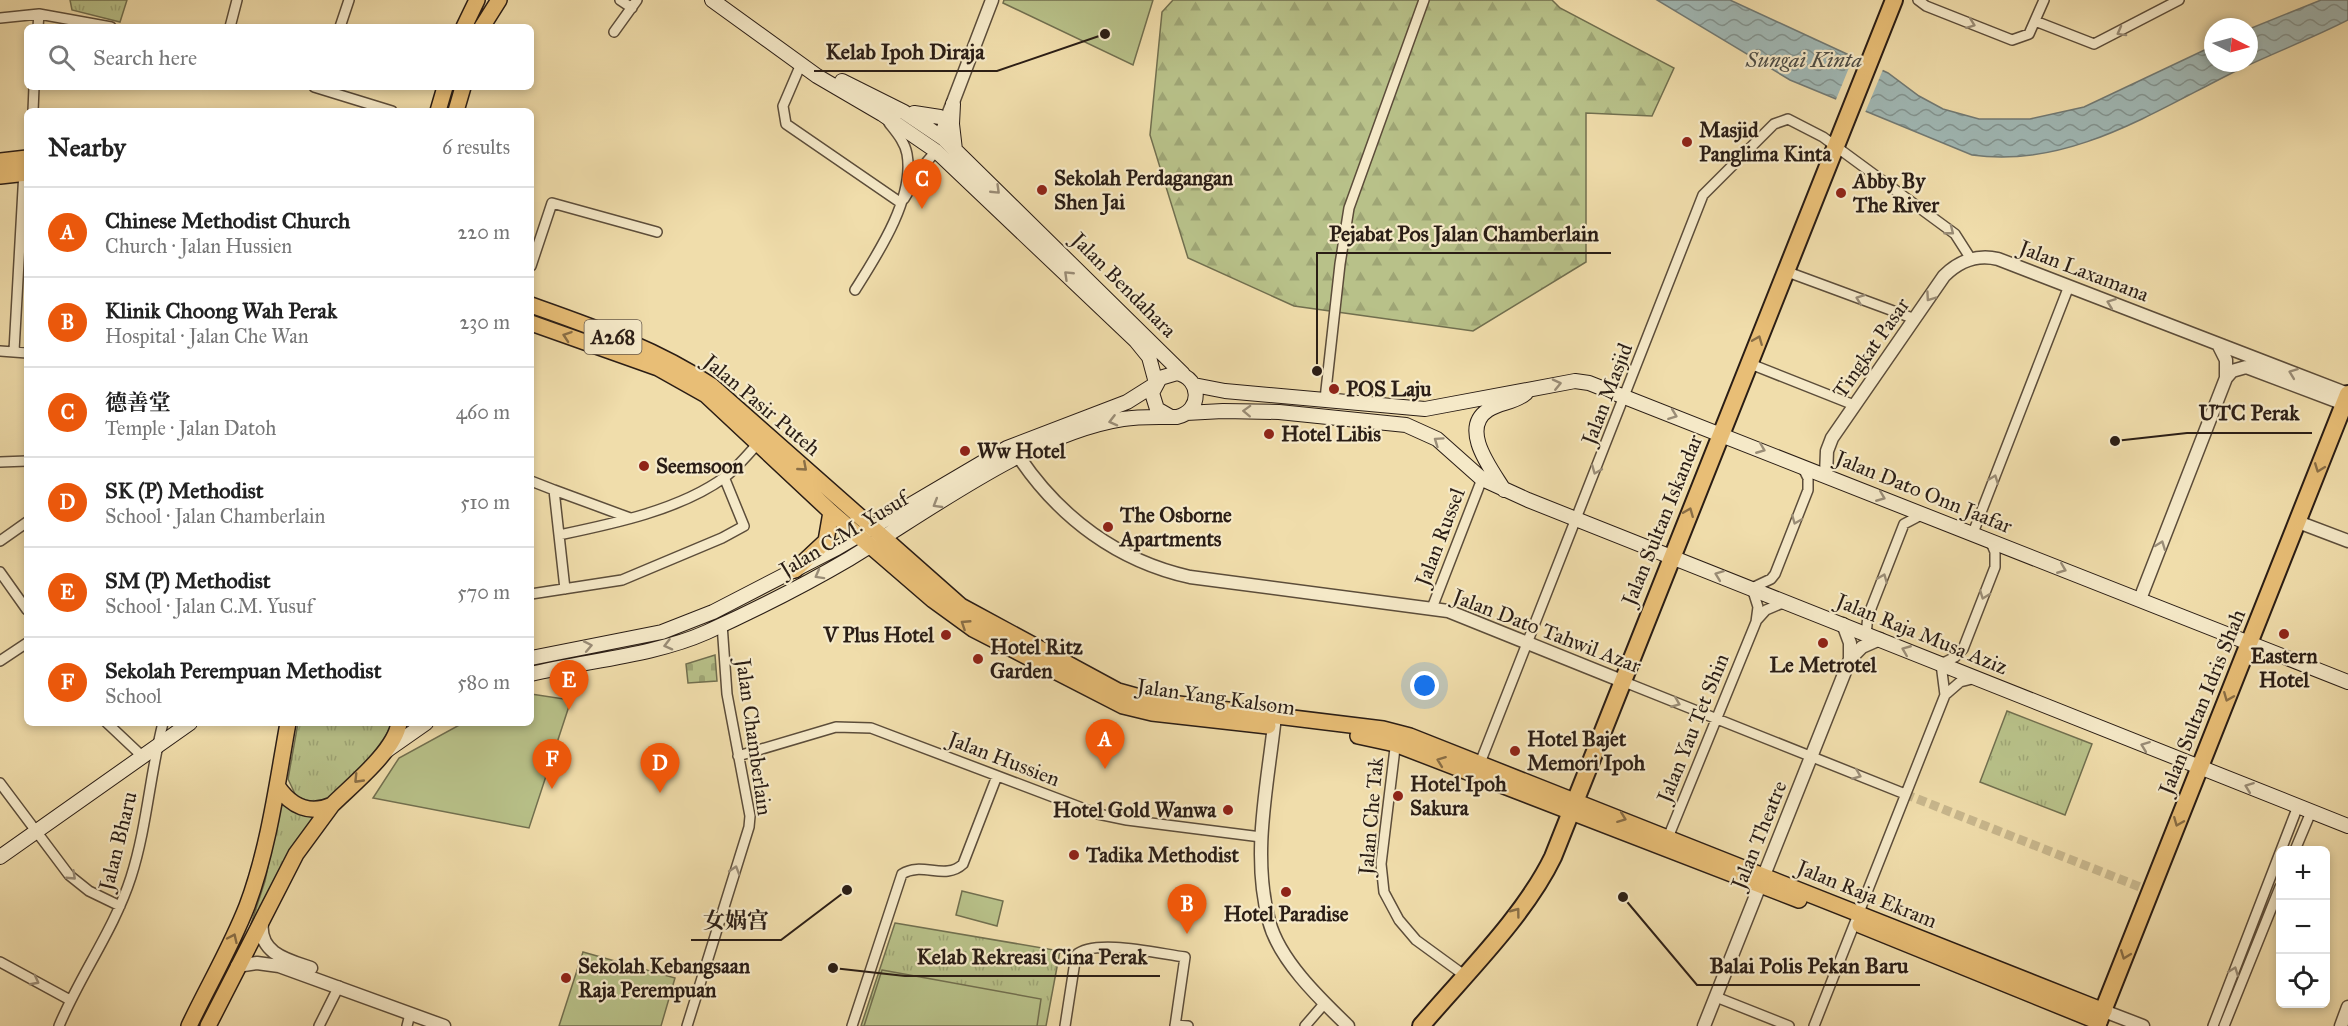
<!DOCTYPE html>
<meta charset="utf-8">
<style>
:root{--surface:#fff;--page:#f6f6f6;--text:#222;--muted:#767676;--line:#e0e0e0;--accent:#ea580c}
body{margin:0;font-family:"IM FELL Great Primer","Noto Serif SC",serif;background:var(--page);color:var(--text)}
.controls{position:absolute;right:18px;bottom:18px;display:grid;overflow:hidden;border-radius:9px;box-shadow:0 3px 9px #0003}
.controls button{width:54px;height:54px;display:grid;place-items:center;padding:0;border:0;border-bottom:2px solid var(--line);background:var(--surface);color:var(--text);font:30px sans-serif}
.compass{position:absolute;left:2204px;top:18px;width:54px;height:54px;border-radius:50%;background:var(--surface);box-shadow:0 3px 9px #0003;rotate:96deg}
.you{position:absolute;left:1425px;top:686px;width:21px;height:21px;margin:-15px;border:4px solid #fff;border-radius:50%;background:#1a73e8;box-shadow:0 0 0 9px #1a73e833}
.badge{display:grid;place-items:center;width:39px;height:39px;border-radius:50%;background:var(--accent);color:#fff;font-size:20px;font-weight:700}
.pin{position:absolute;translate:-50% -50px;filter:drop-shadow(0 2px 3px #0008)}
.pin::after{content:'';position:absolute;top:32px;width:21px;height:18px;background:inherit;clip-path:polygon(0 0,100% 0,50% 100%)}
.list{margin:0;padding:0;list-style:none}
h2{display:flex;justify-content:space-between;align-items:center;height:78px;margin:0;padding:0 24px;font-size:26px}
h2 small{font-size:20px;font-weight:400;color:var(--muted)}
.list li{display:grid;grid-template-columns:39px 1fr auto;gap:18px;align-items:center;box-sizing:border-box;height:90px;padding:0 24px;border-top:2px solid var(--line)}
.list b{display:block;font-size:22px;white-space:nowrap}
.list p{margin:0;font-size:20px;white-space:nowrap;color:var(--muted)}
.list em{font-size:20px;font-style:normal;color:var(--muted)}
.icon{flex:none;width:33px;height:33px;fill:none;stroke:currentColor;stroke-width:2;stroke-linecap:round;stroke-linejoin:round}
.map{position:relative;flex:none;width:2348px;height:1026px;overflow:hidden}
.search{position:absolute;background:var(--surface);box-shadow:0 3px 9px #0003;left:24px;top:24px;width:510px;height:66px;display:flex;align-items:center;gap:15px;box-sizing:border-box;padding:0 21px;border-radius:9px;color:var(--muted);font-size:22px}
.panel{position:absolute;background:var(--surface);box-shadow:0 3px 9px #0003;left:24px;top:108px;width:510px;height:618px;border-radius:9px}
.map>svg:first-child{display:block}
</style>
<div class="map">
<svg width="2348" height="1026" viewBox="0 0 2348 1026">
<defs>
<pattern id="grass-tufts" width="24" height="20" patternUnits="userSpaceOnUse" patternTransform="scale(1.5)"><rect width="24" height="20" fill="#b8c189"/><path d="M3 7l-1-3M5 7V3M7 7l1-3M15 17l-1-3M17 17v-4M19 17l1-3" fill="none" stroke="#9ea575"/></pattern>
<pattern id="forest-firs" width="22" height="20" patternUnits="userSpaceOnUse" patternTransform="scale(1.5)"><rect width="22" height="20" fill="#b8c189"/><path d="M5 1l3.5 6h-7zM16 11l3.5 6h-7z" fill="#9ea575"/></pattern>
<pattern id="cemetery-stones" width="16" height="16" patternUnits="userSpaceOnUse" patternTransform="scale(1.5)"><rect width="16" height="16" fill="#b8c189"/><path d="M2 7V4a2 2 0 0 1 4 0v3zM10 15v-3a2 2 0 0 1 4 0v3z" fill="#9ea575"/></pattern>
<pattern id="water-waves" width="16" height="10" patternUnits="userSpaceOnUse" patternTransform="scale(1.5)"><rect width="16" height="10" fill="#a0b8b5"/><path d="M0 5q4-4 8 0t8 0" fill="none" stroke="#839592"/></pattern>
</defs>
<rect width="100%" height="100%" fill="#f0ddab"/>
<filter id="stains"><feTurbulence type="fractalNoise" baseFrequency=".00333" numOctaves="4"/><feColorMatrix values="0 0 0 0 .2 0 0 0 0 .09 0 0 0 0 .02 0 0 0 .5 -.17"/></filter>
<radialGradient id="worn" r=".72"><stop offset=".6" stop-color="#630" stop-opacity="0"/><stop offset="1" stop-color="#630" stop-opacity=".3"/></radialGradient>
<path fill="url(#grass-tufts)" stroke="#716f4f" stroke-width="1.5" d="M70 0H127L120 22 72 10Z
M2007 711 2092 744 2065 815 1980 782Z
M298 723H391C389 739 339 795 324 801 315 805 304 799 296 796L288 779Z
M282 799 314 816 274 881 249 930 265 881Z
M895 923 1060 951 1046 1026H861Z"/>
<path fill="url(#forest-firs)" stroke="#716f4f" stroke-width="1.5" d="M1173 0H1552L1560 8 1674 68 1652 116 1586 113V262L1473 331 1294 306 1188 258 1150 135 1162 12Z"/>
<path fill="url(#cemetery-stones)" stroke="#716f4f" stroke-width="1.5" d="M715 655 717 681 688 683 686 664Z"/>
<path fill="#b8c189" stroke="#716f4f" stroke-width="1.5" d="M1004 0H1153L1133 65 1003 3Z
M531 694 571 700 529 828 373 798 399 758 463 723H531Z
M962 891 1003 901 997 926 956 915Z
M583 952 675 978 661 1026H559Z
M882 970 1041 999 1037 1026H864Z"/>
<path fill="url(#water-waves)" stroke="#717a75" stroke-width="1.5" d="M1657 0H1730L1888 73 1919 96 1943 109 1979 119H2030L2084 107 2213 46V63H2249V29L2321 0H2348V20C2311 39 2273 53 2236 71 2153 112 2068 169 1972 155L1790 80Z"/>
<path fill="#f0ddab" d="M1855 53 1884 67 1864 115 1835 102Z"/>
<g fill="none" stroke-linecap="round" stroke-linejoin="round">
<path stroke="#c8b78d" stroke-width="9" stroke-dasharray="9 4.5" stroke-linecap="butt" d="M1905 794 2150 891"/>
<g stroke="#5c4d3a" stroke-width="12">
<path id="minor" d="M620 0 632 8
M1918 0 1926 6 2012 40 2029 34 2044 0
M0 18 39 14 111 27
M2035 21 2094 44 2179 0
M38 27 39 14
M230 27 237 0
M340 27 349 0
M614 32 637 0
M801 64 783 106 786 124 901 203
M314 87 392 111
M33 111 34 87
M904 199 925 164 936 151
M531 266 552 203 657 232
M1785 271 1915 319
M855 290C877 255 915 198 907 154 905 142 896 132 889 123
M0 351 27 353
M14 351 24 171
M1748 363 1854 405
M1325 399 1340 264 1349 208 1424 0
M0 462 27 461
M531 481 554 490 559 535C612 524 680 510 725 477 738 467 749 453 761 440
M554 490 630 518
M1973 533 2069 286
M559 535 565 589
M0 541 27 522
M0 572 27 610
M531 594 622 580 722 538 744 526 724 477
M1432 608 1482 479
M1757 620 1766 610 1785 602
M1866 634 1868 616 1904 524 1923 514
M0 661 27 643
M1622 681 1905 794
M1945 695 1960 682 1976 678
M107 723 142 756
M1396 740 1381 864 1384 892 1399 920 1416 940 1464 975
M738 756 836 727 871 728 1098 814 1127 820 1261 837
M1480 763 1703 195 1774 124 1788 119 1823 137 1955 234 1971 259
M0 783 69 875 89 891 120 906
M1667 840 1756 622 1758 607 1752 588 1771 579 1775 574 1808 490V478L1802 466
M2295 850 2311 812
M0 962 70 1000
M1716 997 1789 1026
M1175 1025 1188 1026
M59 1026C80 975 114 930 131 877 147 827 150 773 163 723
M319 1026 339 986
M407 1026 410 1014
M687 1026 749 827 750 816 727 694 722 624
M852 1026 902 874C922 861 945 881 963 864L997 776
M1065 1026 1076 955C1095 938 1160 954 1185 957L1175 1026
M1305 1026 1324 1004
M1814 1026 1945 695 1941 664 1955 657 1963 649 1995 567V552L1990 540
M2213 1026 2298 806
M2224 1026 2280 887"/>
</g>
<g stroke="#5c4d3a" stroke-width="15">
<path id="tertiary" d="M940 136 992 0
M2226 378 2232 371 2246 367 2344 404
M1019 457C1060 518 1118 561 1190 577L1448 611 1622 681
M1826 475 1827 451 1832 438 1944 276C1959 261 1978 254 1998 259L2348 394
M2298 522 2348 541
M2140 599 2226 378V360L2218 344
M1850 659 1862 647 1880 639
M1275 716C1268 784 1251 854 1269 921 1279 960 1320 999 1348 1026
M262 922C258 953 287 960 311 968
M237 966 257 963 279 966 444 1026
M2104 1011 2143 1026
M1704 1026 1850 659V643L1843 624
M2341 1026 2348 1007"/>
</g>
<g stroke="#2a1d15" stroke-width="16">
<path id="secondary" d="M712 0 817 76 882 114 936 151 1136 341 1149 357 1156 383
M842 81 904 112 944 139 1183 374
M953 104 952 124 955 150
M914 113 940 117
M1194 385 1225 391 1425 409 1575 381 1589 383 2348 682
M1186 413 1223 411 1279 412 1406 425 1437 439 1482 479 1528 500 2348 826
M1504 490C1492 470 1459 429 1488 410 1500 402 1515 403 1526 393
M531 658 662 632 713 612 837 548 1007 448 1127 402 1154 385
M531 674C589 660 653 656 707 632 755 610 803 586 849 559 927 512 1032 433 1123 419 1140 416 1159 417 1177 417 1202 411 1202 379 1177 373L1160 378 1152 393 1157 409 1171 417
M386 751 426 723
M0 857 190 723"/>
</g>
<g stroke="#2a1d15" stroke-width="18">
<path id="primary" d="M464 27 477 0
M482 27 499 0
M438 111 445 87
M456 111 463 87
M0 161 27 158
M0 176 27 173
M531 305C593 327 657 349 712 386L961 606 1118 691 1154 701 1383 729 1410 736 2104 1011
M531 323 658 368 706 395 831 512 933 600 973 629 1123 706 1152 713 1268 726
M795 570 826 541 831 512
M1358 736 1395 744 1799 900
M278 787C291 806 310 815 332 805 352 785 395 751 399 723
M1860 925 2099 1022
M189 1026C208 986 231 947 247 906 269 847 277 784 288 723
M208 1026 296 854 332 805"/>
</g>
<g stroke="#2a1d15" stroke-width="20">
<path id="trunk" d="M1421 1026C1464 975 1524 917 1553 857L1894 0
M2097 1026 2348 394"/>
</g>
<use href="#minor" stroke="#f5e9c8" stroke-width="9"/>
<use href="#tertiary" stroke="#f5e9c8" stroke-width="12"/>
<use href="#secondary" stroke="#f5e9c8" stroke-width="14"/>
<use href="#primary" stroke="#e8be76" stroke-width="15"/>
<use href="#trunk" stroke="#e8be76" stroke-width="16"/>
</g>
<defs><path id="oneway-chevron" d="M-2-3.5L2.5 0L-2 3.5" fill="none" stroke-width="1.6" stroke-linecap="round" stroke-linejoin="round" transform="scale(1.5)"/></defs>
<g stroke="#9a8d77">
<use href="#oneway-chevron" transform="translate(1971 24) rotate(21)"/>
<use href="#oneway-chevron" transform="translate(2121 32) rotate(151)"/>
<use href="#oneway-chevron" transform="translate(996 190) rotate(44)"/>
<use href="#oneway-chevron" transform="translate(1950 231) rotate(38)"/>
<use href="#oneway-chevron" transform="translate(1068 275) rotate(-136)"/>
<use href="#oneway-chevron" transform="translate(1930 297) rotate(125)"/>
<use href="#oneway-chevron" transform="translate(1860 299) rotate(-159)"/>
<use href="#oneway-chevron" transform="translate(2111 303) rotate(-159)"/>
<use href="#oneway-chevron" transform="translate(2293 373) rotate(-159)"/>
<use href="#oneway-chevron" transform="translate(1557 384) rotate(-13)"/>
<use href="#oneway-chevron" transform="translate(1247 411) rotate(-178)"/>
<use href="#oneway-chevron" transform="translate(1673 415) rotate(21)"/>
<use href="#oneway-chevron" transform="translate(1113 421) rotate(166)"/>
<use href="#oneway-chevron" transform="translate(1438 441) rotate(-145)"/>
<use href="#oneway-chevron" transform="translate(1761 449) rotate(22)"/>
<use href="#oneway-chevron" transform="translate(1596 470) rotate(112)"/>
<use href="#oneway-chevron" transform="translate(1994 479) rotate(-69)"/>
<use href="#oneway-chevron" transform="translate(1881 497) rotate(22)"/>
<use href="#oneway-chevron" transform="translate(937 504) rotate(149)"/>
<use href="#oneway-chevron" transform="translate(1796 520) rotate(112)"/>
<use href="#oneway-chevron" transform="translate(2161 545) rotate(-69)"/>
<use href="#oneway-chevron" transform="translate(2062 569) rotate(22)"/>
<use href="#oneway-chevron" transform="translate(819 575) rotate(151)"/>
<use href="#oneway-chevron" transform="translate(1719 575) rotate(-159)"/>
<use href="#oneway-chevron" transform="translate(1883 578) rotate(-68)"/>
<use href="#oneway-chevron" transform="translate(1984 595) rotate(111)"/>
<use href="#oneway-chevron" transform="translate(668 645) rotate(166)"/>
<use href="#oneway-chevron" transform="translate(588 646) rotate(-11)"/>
<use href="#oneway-chevron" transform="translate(1906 650) rotate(-158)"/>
<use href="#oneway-chevron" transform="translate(1676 703) rotate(22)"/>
<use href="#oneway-chevron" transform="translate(2145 746) rotate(-159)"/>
<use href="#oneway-chevron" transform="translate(1857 775) rotate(22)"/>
<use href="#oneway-chevron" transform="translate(2249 787) rotate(-159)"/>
<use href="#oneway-chevron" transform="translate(735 870) rotate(-73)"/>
<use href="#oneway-chevron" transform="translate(72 876) rotate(43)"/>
<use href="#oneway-chevron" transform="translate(2234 971) rotate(-69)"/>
<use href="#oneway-chevron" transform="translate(35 981) rotate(28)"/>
</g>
<g stroke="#896e46">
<use href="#oneway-chevron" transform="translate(567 336) rotate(-161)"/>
<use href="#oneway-chevron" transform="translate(1758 340) rotate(-68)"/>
<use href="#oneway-chevron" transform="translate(803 467) rotate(41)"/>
<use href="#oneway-chevron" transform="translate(2319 468) rotate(111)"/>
<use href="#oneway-chevron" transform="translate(1689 512) rotate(-68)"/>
<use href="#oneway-chevron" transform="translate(965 624) rotate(-147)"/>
<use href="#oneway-chevron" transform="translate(2228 697) rotate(112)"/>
<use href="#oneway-chevron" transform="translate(1441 761) rotate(-159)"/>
<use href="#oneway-chevron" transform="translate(358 779) rotate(134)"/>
<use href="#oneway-chevron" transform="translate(1622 818) rotate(21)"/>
<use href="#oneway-chevron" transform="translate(2178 822) rotate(112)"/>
<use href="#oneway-chevron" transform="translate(1516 912) rotate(-53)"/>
<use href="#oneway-chevron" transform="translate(233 938) rotate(-65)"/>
<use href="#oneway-chevron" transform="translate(2125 955) rotate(111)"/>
</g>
<g fill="#8f2418" stroke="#f5e9c8" stroke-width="2">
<circle cx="1687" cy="142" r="6"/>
<circle cx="1042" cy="190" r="6"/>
<circle cx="1841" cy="193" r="6"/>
<circle cx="1334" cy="389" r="6"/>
<circle cx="1269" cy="434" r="6"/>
<circle cx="965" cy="451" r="6"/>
<circle cx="644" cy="466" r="6"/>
<circle cx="1108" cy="527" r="6"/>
<circle cx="2284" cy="634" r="6"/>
<circle cx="946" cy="635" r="6"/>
<circle cx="1823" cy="643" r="6"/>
<circle cx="978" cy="659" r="6"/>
<circle cx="1515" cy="751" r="6"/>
<circle cx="1398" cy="796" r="6"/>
<circle cx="1228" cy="810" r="6"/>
<circle cx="1074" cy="855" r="6"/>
<circle cx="1286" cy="892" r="6"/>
<circle cx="566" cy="978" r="6"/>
</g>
<g text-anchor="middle" stroke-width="4.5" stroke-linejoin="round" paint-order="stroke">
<rect fill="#f5e9c8" stroke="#675a4b" stroke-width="1.5" x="584.5" y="320" width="57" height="34" rx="4.5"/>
<g font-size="20" font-weight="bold" fill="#2a1d15">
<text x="613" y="344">A268</text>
</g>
<g font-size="21" font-weight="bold" fill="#2a1d15" stroke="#f5e9c8" text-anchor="start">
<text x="1699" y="137">Masjid<tspan x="1699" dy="24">Panglima Kinta</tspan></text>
<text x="1054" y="185">Sekolah Perdagangan<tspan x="1054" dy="24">Shen Jai</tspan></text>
<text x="1853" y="188">Abby By<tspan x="1853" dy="24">The River</tspan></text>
<text x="1346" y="396">POS Laju</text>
<text x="1281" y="441">Hotel Libis</text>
<text x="977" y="458">Ww Hotel</text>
<text x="656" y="473">Seemsoon</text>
<text x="1120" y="522">The Osborne<tspan x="1120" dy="24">Apartments</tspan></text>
<text x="934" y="642" text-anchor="end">V Plus Hotel</text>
<text x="990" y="654">Hotel Ritz<tspan x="990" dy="24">Garden</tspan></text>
<text x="2284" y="663" text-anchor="middle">Eastern<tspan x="2284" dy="24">Hotel</tspan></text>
<text x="1823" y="672" text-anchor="middle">Le Metrotel</text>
<text x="1527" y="746">Hotel Bajet<tspan x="1527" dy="24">Memori Ipoh</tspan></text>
<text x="1410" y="791">Hotel Ipoh<tspan x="1410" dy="24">Sakura</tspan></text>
<text x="1216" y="817" text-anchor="end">Hotel Gold Wanwa</text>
<text x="1086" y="862">Tadika Methodist</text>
<text x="1286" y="921" text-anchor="middle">Hotel Paradise</text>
<text x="578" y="973">Sekolah Kebangsaan<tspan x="578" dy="24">Raja Perempuan</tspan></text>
</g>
<g font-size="21" fill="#2a1d15" stroke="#f5e9c8">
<text transform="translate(2084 271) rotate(21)" y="7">Jalan Laxamana</text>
<text transform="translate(1124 285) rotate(45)" y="7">Jalan Bendahara</text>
<text transform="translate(1871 348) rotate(-55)" y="7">Tingkat Pasar</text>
<text transform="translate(1607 394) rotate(-69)" y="7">Jalan Masjid</text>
<text transform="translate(762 405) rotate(40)" y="7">Jalan Pasir Puteh</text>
<text transform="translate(1924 492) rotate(22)" y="7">Jalan Dato Onn Jaafar</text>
<text transform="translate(1662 520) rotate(-68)" y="7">Jalan Sultan Iskandar</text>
<text transform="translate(844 534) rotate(-31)" y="7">Jalan C.M. Yusuf</text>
<text transform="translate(1440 537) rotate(-69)" y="7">Jalan Russel</text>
<text transform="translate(1547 631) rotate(21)" y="7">Jalan Dato Tahwil Azar</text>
<text transform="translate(1922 634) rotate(22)" y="7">Jalan Raja Musa Aziz</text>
<text transform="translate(1216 697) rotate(8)" y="7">Jalan Yang Kalsom</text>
<text transform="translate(2202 702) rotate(-68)" y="7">Jalan Sultan Idris Shah</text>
<text transform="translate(1693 728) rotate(-68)" y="7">Jalan Yau Tet Shin</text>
<text transform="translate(754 737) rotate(82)" y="7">Jalan Chamberlain</text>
<text transform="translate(1004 759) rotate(21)" y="7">Jalan Hussien</text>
<text transform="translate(1371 816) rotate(-85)" y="7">Jalan Che Tak</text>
<text transform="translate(1759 835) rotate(-68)" y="7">Jalan Theatre</text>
<text transform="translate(118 841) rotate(-76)" y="7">Jalan Bharu</text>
<text transform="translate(1867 894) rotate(22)" y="7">Jalan Raja Ekram</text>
</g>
<g font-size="22" font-style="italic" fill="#4d4c45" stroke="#f5e9c8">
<text x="1804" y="67">Sungai Kinta</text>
</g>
</g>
<path fill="none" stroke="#2a1d15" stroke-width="2" d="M1105 34L997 71H814M1317 371L1317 253H1611M2115 441L2187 433H2312M847 890L781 940H691M833 968L905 976H1160M1623 897L1697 985H1920"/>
<g fill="#2a1d15" stroke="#f5e9c8" stroke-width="2">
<circle cx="1105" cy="34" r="6"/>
<circle cx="1317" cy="371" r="6"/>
<circle cx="2115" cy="441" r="6"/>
<circle cx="847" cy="890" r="6"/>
<circle cx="833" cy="968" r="6"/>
<circle cx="1623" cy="897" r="6"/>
</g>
<g font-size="22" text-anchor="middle" font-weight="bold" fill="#2a1d15" stroke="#f5e9c8" stroke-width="4.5" stroke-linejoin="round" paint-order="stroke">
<text x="905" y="59">Kelab Ipoh Diraja</text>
<text x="1464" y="241">Pejabat Pos Jalan Chamberlain</text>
<text x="2249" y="420">UTC Perak</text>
<text x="736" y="928">女娲宫</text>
<text x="1032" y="964">Kelab Rekreasi Cina Perak</text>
<text x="1809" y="973">Balai Polis Pekan Baru</text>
</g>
<rect width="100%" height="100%" filter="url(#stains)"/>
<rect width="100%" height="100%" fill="url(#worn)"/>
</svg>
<div class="controls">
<button>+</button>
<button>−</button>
<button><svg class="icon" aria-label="locate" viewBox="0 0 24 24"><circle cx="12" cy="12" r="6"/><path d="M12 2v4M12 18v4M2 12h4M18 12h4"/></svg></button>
</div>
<svg class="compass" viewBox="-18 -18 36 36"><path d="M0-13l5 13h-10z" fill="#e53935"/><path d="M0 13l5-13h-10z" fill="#767676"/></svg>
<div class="you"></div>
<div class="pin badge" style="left:1105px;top:769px">A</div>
<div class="pin badge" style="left:1187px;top:934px">B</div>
<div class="pin badge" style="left:922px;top:209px">C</div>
<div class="pin badge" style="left:660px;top:793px">D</div>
<div class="pin badge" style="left:569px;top:710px">E</div>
<div class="pin badge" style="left:552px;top:789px">F</div>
<div class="search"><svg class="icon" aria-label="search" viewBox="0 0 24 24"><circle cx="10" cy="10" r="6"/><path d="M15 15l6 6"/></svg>Search here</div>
<section class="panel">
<h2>Nearby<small>6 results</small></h2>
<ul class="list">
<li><span class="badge">A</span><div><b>Chinese Methodist Church</b><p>Church · Jalan Hussien</p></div><em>220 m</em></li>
<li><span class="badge">B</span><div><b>Klinik Choong Wah Perak</b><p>Hospital · Jalan Che Wan</p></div><em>230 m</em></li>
<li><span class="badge">C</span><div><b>德善堂</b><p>Temple · Jalan Datoh</p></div><em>460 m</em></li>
<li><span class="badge">D</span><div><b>SK (P) Methodist</b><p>School · Jalan Chamberlain</p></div><em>510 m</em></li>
<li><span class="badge">E</span><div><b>SM (P) Methodist</b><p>School · Jalan C.M. Yusuf</p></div><em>570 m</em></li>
<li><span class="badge">F</span><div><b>Sekolah Perempuan Methodist</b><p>School</p></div><em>580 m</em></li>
</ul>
</section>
</div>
